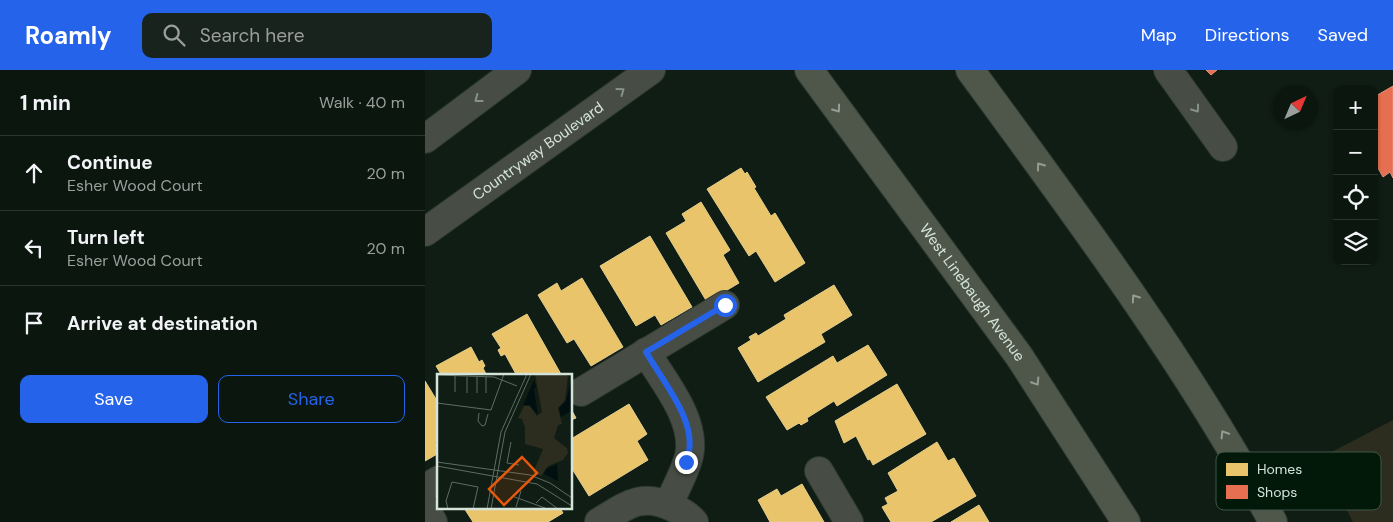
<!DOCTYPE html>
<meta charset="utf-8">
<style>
:root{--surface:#0b160f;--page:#19231d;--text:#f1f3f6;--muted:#9a9f9e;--line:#2b352f;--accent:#2563eb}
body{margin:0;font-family:"DM Sans",sans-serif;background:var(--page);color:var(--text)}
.controls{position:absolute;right:15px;top:15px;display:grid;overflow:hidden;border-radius:10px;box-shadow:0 1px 4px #0004}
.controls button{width:45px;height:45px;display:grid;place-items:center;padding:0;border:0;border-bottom:1px solid var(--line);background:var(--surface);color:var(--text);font:25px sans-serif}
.compass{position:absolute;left:848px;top:15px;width:45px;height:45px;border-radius:50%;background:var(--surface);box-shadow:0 1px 4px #0004;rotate:44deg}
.stop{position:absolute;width:15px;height:15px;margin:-11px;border:4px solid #2563eb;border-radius:50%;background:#fff}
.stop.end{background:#2563eb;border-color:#fff;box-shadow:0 1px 5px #0008}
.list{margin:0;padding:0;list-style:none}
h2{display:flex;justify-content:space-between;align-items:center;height:65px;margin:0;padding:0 20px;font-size:21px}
h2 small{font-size:16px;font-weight:400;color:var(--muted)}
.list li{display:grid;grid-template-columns:32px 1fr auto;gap:15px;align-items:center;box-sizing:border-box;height:75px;padding:0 20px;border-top:1px solid var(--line)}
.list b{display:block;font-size:19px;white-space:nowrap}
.list p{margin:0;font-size:16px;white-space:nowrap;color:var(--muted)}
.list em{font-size:16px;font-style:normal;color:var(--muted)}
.actions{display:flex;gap:10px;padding:15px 20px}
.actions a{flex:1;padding:11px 0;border:1px solid var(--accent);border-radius:10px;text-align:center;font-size:18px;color:var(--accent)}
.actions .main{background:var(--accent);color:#fff}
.icon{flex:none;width:28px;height:28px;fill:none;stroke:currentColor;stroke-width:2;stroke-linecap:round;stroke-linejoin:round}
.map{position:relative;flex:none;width:968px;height:452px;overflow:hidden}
header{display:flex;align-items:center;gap:30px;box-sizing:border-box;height:70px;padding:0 25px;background:var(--accent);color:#fff}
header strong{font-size:24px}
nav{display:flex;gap:28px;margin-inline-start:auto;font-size:18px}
.search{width:350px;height:45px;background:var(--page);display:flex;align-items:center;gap:12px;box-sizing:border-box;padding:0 18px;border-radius:10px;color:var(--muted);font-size:19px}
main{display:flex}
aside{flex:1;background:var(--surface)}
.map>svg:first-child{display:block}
</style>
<header>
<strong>Roamly</strong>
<div class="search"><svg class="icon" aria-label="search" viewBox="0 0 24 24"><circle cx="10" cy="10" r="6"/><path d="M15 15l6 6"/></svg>Search here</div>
<nav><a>Map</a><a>Directions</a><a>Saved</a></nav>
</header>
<main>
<aside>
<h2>1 min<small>Walk · 40 m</small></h2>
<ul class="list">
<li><svg class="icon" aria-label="ahead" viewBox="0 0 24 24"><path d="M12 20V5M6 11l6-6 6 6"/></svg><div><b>Continue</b><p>Esher Wood Court</p></div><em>20 m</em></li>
<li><svg class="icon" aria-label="left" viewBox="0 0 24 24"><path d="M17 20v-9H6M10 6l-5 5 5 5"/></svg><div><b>Turn left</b><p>Esher Wood Court</p></div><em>20 m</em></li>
<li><svg class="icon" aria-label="arrive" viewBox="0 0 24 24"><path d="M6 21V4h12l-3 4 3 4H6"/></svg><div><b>Arrive at destination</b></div></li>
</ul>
<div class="actions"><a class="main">Save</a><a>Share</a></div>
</aside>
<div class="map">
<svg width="968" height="452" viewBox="0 0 968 452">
<rect width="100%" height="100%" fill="#0f1d14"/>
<path fill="#2c2d1e" d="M968 350V452H928L895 388Z"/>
<path fill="#e9c46a" stroke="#e3ce8b" d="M316 98 320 104 322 102 331 117 329 118 346 146 350 143 380 193 350 212 331 181 324 186 282 119Z
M276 132 305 180 298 185 314 213 282 232 241 163 261 151 257 144Z
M225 166 267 237 236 255 230 245 211 256 175 196Z
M157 208 198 277 166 296 149 269 142 273 113 225 132 213 136 221Z
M409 215 427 245 396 264 400 272 333 312 313 278 326 270 324 267 331 263 333 266 361 249 359 245Z
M102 244 137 306H92L80 284 76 286 73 280 76 278 67 264Z
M443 275 462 305 412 336 409 331 382 348 383 351 376 355 374 353 362 360 341 327 408 286 412 293Z
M46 277 54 292 57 290 60 296 58 298 62 306H17L11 296Z
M0 311 14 334V369L10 372 14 383 0 391Z
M472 314 501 364 448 395 445 389 443 390 431 366 419 373 410 351Z
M204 334 222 364 212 371 223 390 164 426 146 397V369Z
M146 339 151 348 146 350Z
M512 372 523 391 529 388 551 426 506 452H466L457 437 463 434 460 428 473 421 463 403Z
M377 414 399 452H345L333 430 352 419 356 426Z
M554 435 564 452H526Z
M39 438H135L138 443 123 452H48Z"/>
<path fill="#e76f51" stroke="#e2927a" d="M781 0H792L786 5Z
M968 16V108L965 102 958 107 949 91V27Z"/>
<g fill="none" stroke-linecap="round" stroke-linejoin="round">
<g stroke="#2c3830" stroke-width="30">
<g id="minor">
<path d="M743 0 798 77"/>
<path d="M0 69 92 0"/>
<path id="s1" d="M0 162 226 0"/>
<path d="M221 282C238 311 272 350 264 386 260 402 250 420 243 435"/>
<path d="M156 322 300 235"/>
<path d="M394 401 424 452"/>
<path d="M0 418 14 410"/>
<path d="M0 439 8 452"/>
<path d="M174 452C201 436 216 422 247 437 256 441 263 445 269 452"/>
</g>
</g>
<g stroke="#2c3830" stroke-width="30">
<g id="major">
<path id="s2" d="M384 0 594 286 701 452"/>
<path d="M545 0C653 147 761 292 848 452"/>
</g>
</g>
<use href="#minor" stroke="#474d44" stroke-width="28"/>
<use href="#major" stroke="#4e574a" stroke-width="28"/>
</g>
<defs><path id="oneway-chevron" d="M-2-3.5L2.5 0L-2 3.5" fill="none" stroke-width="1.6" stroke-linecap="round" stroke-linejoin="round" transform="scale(1.25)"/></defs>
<g stroke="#879187">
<use href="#oneway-chevron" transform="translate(196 21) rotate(-36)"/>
<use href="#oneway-chevron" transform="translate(53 29) rotate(143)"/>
<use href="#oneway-chevron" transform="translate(771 39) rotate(54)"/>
</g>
<g stroke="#929e92">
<use href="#oneway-chevron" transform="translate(412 39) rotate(54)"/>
<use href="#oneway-chevron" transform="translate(615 96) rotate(-126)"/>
<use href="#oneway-chevron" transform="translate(710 228) rotate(-125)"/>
<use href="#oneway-chevron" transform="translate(611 312) rotate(57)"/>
<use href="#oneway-chevron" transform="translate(799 364) rotate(-122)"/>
</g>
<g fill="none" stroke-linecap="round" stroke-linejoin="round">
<path stroke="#2563eb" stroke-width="6" d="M261 392C277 356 238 312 221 282L300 235"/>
</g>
<g text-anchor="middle" stroke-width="5" stroke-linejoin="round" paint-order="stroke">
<g font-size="15" fill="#d5e4d9" stroke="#02190a">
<text dy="5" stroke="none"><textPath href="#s1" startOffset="139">Countryway Boulevard</textPath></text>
<text dy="5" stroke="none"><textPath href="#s2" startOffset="276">West Linebaugh Avenue</textPath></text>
</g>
</g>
<g transform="translate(12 304)">
<rect width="135" height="135" fill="#0f1d14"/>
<path d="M98 0H129L131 3 128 26 121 34 125 50 121 51 117 64 130 74 131 79 126 86 111 92 104 102 96 99 106 75 88 70V53L85 45 81 44 87 32H93L100 42 105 38Z" fill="#2c2d1e"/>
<path d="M135 3V36L124 43 122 34 129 27ZM97 6 99 13 97 15 101 41 92 31H86ZM120 90 121 107 107 100 109 95Z" fill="#010f10"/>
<path fill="none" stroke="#5e6d63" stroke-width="1" d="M0 1 57 3 80 12M30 3V19M40 3V19M18 18V2M49 19V3M0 29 54 36 67 0M42 39 41 47 45 52 48 51 51 40M74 68 70 89 82 91M0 88 93 101 113 109 135 124M0 92 100 110 135 132M75 122 108 134M99 129 105 123 121 135M79 133 84 117M11 135 9 127 15 108 41 113 36 135M50 135 64 58 90 0M54 135 68 58 94 0"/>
<path fill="#e8590c" fill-opacity="0.15" stroke="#e8590c" stroke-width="2.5" d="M85 83 100 99 67 131 52 115Z"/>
<rect width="135" height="135" fill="none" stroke="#d5e4d9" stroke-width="2.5"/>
</g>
<rect x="791" y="382" width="165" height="58" rx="8" fill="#02190a" stroke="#415648" stroke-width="1"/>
<rect x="801" y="393" width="22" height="13" fill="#e9c46a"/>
<rect x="801" y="415" width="22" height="14" fill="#e76f51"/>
<g font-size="14" fill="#d5e4d9">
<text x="832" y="404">Homes</text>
<text x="832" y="427">Shops</text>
</g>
</svg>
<div class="controls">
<button>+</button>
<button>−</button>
<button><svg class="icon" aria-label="locate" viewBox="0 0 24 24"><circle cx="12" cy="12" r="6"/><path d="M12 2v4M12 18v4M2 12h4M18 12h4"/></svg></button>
<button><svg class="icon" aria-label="layers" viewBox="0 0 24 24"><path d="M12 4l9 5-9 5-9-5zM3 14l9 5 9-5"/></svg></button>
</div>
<svg class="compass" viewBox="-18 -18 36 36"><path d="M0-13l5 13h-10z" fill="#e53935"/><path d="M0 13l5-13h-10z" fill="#9a9f9e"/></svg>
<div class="stop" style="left:300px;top:235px"></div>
<div class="stop end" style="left:261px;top:392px"></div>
</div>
</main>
